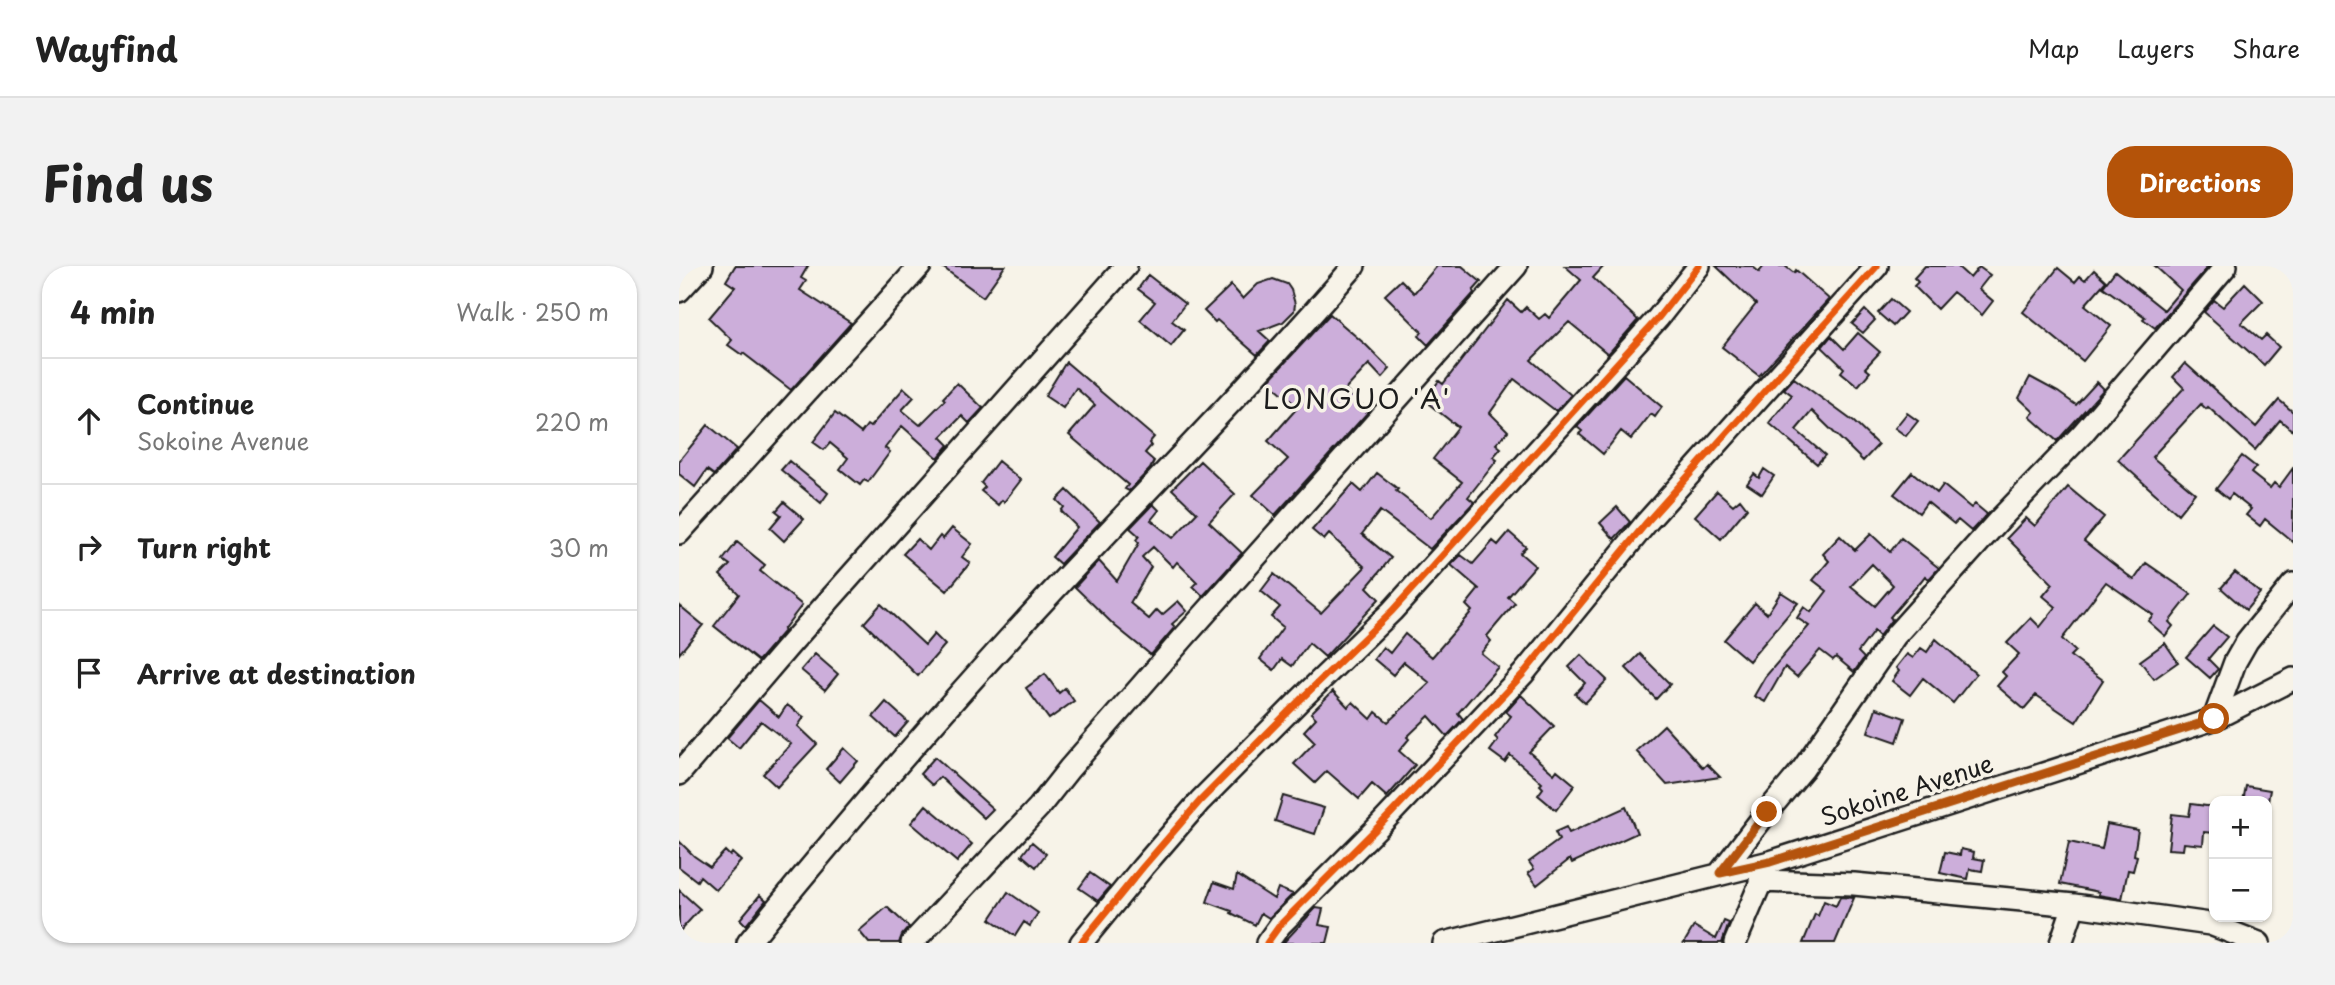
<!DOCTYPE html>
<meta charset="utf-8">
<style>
:root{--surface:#fff;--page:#f2f2f2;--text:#222;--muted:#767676;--line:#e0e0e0;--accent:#b45309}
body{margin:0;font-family:"Playpen Sans",sans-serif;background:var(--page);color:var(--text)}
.controls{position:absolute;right:21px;bottom:21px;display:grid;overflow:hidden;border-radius:14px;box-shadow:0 2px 5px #0004}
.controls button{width:63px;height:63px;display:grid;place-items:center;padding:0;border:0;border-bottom:2px solid var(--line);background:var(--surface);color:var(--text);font:35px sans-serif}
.stop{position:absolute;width:21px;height:21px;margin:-16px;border:5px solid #b45309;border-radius:50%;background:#fff}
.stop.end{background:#b45309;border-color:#fff;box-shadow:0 2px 7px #0008}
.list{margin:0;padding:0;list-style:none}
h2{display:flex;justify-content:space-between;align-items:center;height:91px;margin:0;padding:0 28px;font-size:30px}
h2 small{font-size:23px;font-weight:400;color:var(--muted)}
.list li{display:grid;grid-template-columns:46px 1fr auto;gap:21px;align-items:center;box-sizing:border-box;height:126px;padding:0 28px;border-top:2px solid var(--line)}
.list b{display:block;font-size:26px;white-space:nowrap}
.list p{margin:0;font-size:23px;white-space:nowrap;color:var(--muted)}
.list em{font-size:23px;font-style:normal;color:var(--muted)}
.icon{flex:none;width:38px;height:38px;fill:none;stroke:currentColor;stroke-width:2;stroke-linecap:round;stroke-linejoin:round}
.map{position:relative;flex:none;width:1614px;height:677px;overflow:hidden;border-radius:28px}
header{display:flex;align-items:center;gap:42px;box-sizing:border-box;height:98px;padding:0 35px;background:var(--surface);border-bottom:2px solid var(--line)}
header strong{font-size:33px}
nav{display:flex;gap:38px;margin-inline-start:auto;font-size:24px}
.intro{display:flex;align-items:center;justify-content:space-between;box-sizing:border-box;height:168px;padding:0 42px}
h1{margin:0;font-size:49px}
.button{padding:18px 32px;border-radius:28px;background:var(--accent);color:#fff;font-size:24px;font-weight:700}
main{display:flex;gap:42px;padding:0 42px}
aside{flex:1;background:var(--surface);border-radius:28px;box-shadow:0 2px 5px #0004}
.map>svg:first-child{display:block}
</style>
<header>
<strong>Wayfind</strong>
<nav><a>Map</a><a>Layers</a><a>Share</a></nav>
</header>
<div class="intro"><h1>Find us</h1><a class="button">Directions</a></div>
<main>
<aside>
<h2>4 min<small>Walk · 250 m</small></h2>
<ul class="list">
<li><svg class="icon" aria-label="ahead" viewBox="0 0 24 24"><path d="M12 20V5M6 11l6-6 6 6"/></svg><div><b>Continue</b><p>Sokoine Avenue</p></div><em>220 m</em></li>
<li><svg class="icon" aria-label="right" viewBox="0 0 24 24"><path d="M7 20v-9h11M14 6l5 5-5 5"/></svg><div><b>Turn right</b></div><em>30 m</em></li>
<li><svg class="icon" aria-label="arrive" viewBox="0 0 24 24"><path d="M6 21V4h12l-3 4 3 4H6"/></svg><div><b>Arrive at destination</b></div></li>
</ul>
</aside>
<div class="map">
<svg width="1614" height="677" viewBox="0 0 1614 677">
<rect width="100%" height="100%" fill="#f7f3e8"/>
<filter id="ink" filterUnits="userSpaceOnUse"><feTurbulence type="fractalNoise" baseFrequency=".0143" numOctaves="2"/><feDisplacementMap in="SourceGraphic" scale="14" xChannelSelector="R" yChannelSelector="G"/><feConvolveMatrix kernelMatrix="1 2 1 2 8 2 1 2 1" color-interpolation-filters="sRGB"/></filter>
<g filter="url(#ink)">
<path fill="#ccaeda" stroke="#1c1c1c" stroke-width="2" fill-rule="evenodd" d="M56 0H129L122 12 127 15 121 24 172 57 112 124 64 87 63 89 49 79 53 74 30 52 56 21 47 15Z
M262 0H326L304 31Z
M758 0H783L802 16 794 25 795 27 749 79 740 70 743 66 706 29 722 14 735 27Z
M886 0H925L914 12 959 54 929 88 890 56 852 94 892 129 877 145 835 113 811 147 829 165 817 178 822 182 814 191 818 194 789 231 795 236 751 283 701 245 683 268 712 292 688 321 700 333 646 391 630 377 613 400 603 393 595 404 581 393 604 361 592 351 601 341 582 325 595 308 642 347 686 301 650 268 645 274 633 264 674 218 683 226 698 207 719 223 717 225 752 252 783 216 754 193 779 161 745 134 760 115 764 118 829 34 842 46 847 41 860 53 866 48 870 52 902 14Z
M1037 0H1073L1080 6 1085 0H1106L1115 7 1117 4 1150 33 1080 110 1043 81 1077 38Z
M1246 0H1278L1291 12 1300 1 1311 9 1300 23 1314 35 1303 49 1274 26 1258 43 1235 20 1239 16 1235 12Z
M1476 0H1530L1476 62 1464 53 1466 51 1424 21 1436 5 1485 44 1502 24Z
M1379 2 1396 16 1401 10 1406 14 1415 4 1427 15 1406 39 1432 60 1404 95 1344 46Z
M469 9 506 38 493 55 505 64 492 80 461 54 476 36 459 23Z
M594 13 608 18 612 24 616 38 615 45 604 56 580 65 591 75 578 89 538 54 536 56 525 45 552 19 564 33 579 18Z
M1566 17 1584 35 1562 57 1582 74 1587 69 1600 81 1585 99 1525 46 1535 34 1544 41Z
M1212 33 1227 46 1214 60 1199 47Z
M1186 44 1196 54 1184 67 1173 58Z
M651 48 687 79 711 103 703 112 690 98 666 124 690 145 596 249 574 229 609 193 589 175 619 141 589 115Z
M1179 67 1201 86 1186 102 1191 106 1179 120 1162 106 1165 102 1143 81 1152 70 1165 83Z
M387 96 475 171 470 177 472 180 466 187 475 195 471 203 450 225 446 223 449 219 390 169 416 139 397 122 384 142 366 130Z
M1506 97 1577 161 1600 134 1614 146V165L1601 154 1576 184 1529 141 1527 143 1522 138 1473 191 1516 227 1499 248 1439 194 1505 122 1494 111Z
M945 109 983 141 976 151 972 148 952 173 942 165 924 188 900 168 903 165 898 161Z
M1351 111 1379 126 1397 139 1418 116 1425 123 1378 175 1351 151 1355 146 1340 132Z
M1115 112 1175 156 1199 179 1184 195 1133 145 1117 164 1146 189 1138 198 1090 157 1113 129 1105 123Z
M278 117 304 142 290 157 283 150 262 171 270 179 259 192 223 160 206 182 211 186 189 216 185 214 181 219 161 203 169 192 151 177 145 184 134 176 156 147 182 167 188 159 191 161 225 122 235 131 223 144 241 159 266 134 264 132Z
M1228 147 1239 155 1227 170 1216 162Z
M29 159 58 183 35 209 28 204 16 221 0 208V195Z
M1563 190 1577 201 1572 207 1591 222 1595 217 1600 221 1614 202V276L1586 253 1581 260 1567 249 1572 243 1553 228 1549 233 1537 223Z
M110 195 149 227 142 237 102 204Z
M319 195 342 214 325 236 323 234 319 239 302 225 306 221 302 217Z
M521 195 556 228 530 256 563 287 524 330 514 320 518 316 498 296 494 301 474 281 463 291 472 301 451 337 470 353 478 344 483 349 499 335 508 345 493 358 496 361 472 389 436 360 396 321 420 295 438 315 460 277 457 274 460 270 451 262 474 238 480 244 472 254 494 272 518 247 493 223Z
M1085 203 1095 210 1083 228 1068 218 1075 208 1080 212Z
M1233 206 1258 227 1264 219 1292 242 1296 238 1308 248 1292 265 1279 254 1275 258 1248 236 1240 247 1215 228Z
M1389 221 1425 251 1405 275 1455 314 1467 297 1512 328 1490 356 1494 360 1486 370 1469 355 1474 349 1427 316 1383 373 1396 385 1391 390 1424 414 1397 456 1357 429 1345 443 1318 420 1327 410 1323 406 1340 388 1328 377 1352 352 1361 361 1377 341 1364 330 1374 318 1328 272 1347 252 1356 260Z
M388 224 421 256 381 298 373 291 398 261 382 245 385 241 378 234Z
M1038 225 1054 239 1061 233 1068 242 1042 273 1016 250Z
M105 236 125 253 105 275 91 262 102 249 97 245Z
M938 241 951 256 935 273 921 257Z
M273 262 293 278 283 291 291 297 268 325 224 288 238 273 250 284 261 270 264 273Z
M830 266 847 281 841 287 856 300 829 331 836 337 808 370 812 375 802 387 819 401 779 447 784 453 768 470 750 450 728 471 730 473 720 485 736 499 708 531 693 518 680 533 648 505 636 517 615 498 636 476 625 465 637 452 632 447 654 425 669 441 674 436 692 453 697 446 709 456 751 417 725 396 714 409 695 393 704 381 711 387 726 368 753 391 793 345 787 339 800 323 772 299 782 289 794 298 814 275 819 279Z
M1192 268 1211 286 1222 272 1260 302 1250 313 1246 310 1242 315 1211 351 1213 353 1200 370 1195 365 1179 386 1185 392 1175 406 1157 391 1154 394 1141 384 1118 411 1106 401 1086 436 1075 430 1086 411 1130 360 1118 352 1125 341 1132 346 1148 325 1134 314 1150 295 1144 288 1161 270 1176 284ZM1193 298 1214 319 1196 340 1172 320Z
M58 276 86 299 81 305 123 339 104 364 105 365 79 395 35 360 60 328 41 309 51 299 44 294Z
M1556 306 1581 327 1567 344 1542 322Z
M1102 326 1119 337 1070 395 1045 374 1076 337 1088 348Z
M202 338 246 379 255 368 266 379 239 410 185 357Z
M0 339 24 359 0 388Z
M1534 360 1548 371 1529 393 1539 403 1531 412 1507 391Z
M1257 373 1297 408 1274 437 1244 412 1231 429 1213 415 1220 405 1217 402 1228 388 1234 392 1242 382 1248 386Z
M1486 377 1499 396 1475 413 1461 395Z
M136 388 159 408 146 424 122 404Z
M961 388 991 418 977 433 947 402Z
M902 389 928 414 906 437 896 428 906 417 890 401Z
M366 408 380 427 386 422 395 435 370 453 347 422Z
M842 429 875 460 850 486 875 508 878 504 896 519 877 544 859 529 864 522 861 519 863 517 831 489 826 496 811 485 819 474 816 471 832 450 827 446Z
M80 434 100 451 108 439 125 451 119 460 138 478 98 521 84 508 112 478 82 455 60 482 48 472Z
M207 436 229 456 216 471 194 451Z
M1197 442 1226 452 1218 476 1189 466Z
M985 459 1024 502 1028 498 1041 511 988 519 957 485Z
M165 482 179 495 161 516 147 503Z
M256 491 314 543 305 552 261 511 253 519 241 508Z
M1567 520 1591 524 1589 535H1564Z
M604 530 645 542 636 568 596 555Z
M1512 538 1535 541V567L1525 566 1524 579 1505 577 1504 584 1489 583 1493 548 1510 550Z
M247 539 293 578 278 596 232 557Z
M947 541 958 567 893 597 891 593 858 619 849 607 855 603 850 596 880 574 876 566 887 561 890 567Z
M1428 558 1459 564 1455 589 1458 590 1454 605 1449 604 1443 633 1419 629 1420 626 1381 618 1390 576 1423 583Z
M0 575 15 590 31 601 46 585 51 590 53 587 62 595 37 624 21 610 18 615 0 601Z
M353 576 367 588 357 601 343 589Z
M1282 583 1295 586 1294 592 1305 594 1303 605 1291 603 1289 613 1261 607 1266 586 1281 589Z
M411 607 431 621 419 635 400 622Z
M558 609 595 633 599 622 614 628 590 652 582 647 576 659 552 647 553 645 528 636 535 616 555 623Z
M0 624 21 643 0 666Z
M329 626 359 647 351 660 345 656 336 670 311 653Z
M81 629 87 634 67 659 61 653Z
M1161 631 1175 632 1156 677H1124L1136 648 1139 650 1145 635 1157 640Z
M208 641 230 661 223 669 220 677H190L180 665Z
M637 642 644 643 640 659 652 661 648 677H604Z
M1045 655 1050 657 1043 677H1005L1015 660 1037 673Z"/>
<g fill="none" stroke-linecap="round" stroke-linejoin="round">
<g stroke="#1c1c1c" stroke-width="26">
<path id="minor" d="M0 25 23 0
M0 267 241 0
M1535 453 1556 396 1568 375 1614 318
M0 508 114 375 447 0
M1041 607 1088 546 1124 503 1216 370 1320 254 1403 168 1547 0
M1081 615 1175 618 1395 639 1531 658 1580 677
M69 677C172 551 277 428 388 310 484 207 583 107 675 0
M233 677 360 541 390 503 506 370 837 0
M402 677 464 601 521 535 621 434 713 345 979 52 1020 0
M588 677 601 659 701 559 844 408 968 256 1198 0
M765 677 1091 596 1535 453 1614 413
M1056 677 1087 604
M1382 677 1395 639"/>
</g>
<use href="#minor" stroke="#f7f3e8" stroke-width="21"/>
<g stroke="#f7f3e8" stroke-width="11">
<path id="cycleway" d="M402 677 464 601 521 535 621 434 713 345 979 52 1020 0
M588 677 601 659 701 559 844 408 968 256 1198 0"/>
</g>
<use href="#cycleway" stroke="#e8590c" stroke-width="7"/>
</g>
</g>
<g fill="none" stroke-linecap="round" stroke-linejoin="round" filter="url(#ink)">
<path stroke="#b45309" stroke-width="9" d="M1088 546 1041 607 1091 596 1535 453"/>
</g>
<g text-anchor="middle" stroke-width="7" stroke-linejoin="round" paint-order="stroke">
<g font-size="24" fill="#1c1c1c" stroke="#f7f3e8">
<text transform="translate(1228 525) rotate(-18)" y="8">Sokoine Avenue</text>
</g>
<g font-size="28" letter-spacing="2" fill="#1c1c1c" stroke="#f7f3e8">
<text x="678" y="143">LONGUO 'A'</text>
</g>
</g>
</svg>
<div class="controls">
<button>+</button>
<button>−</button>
</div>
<div class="stop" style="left:1535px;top:453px"></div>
<div class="stop end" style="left:1088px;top:546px"></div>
</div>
</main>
